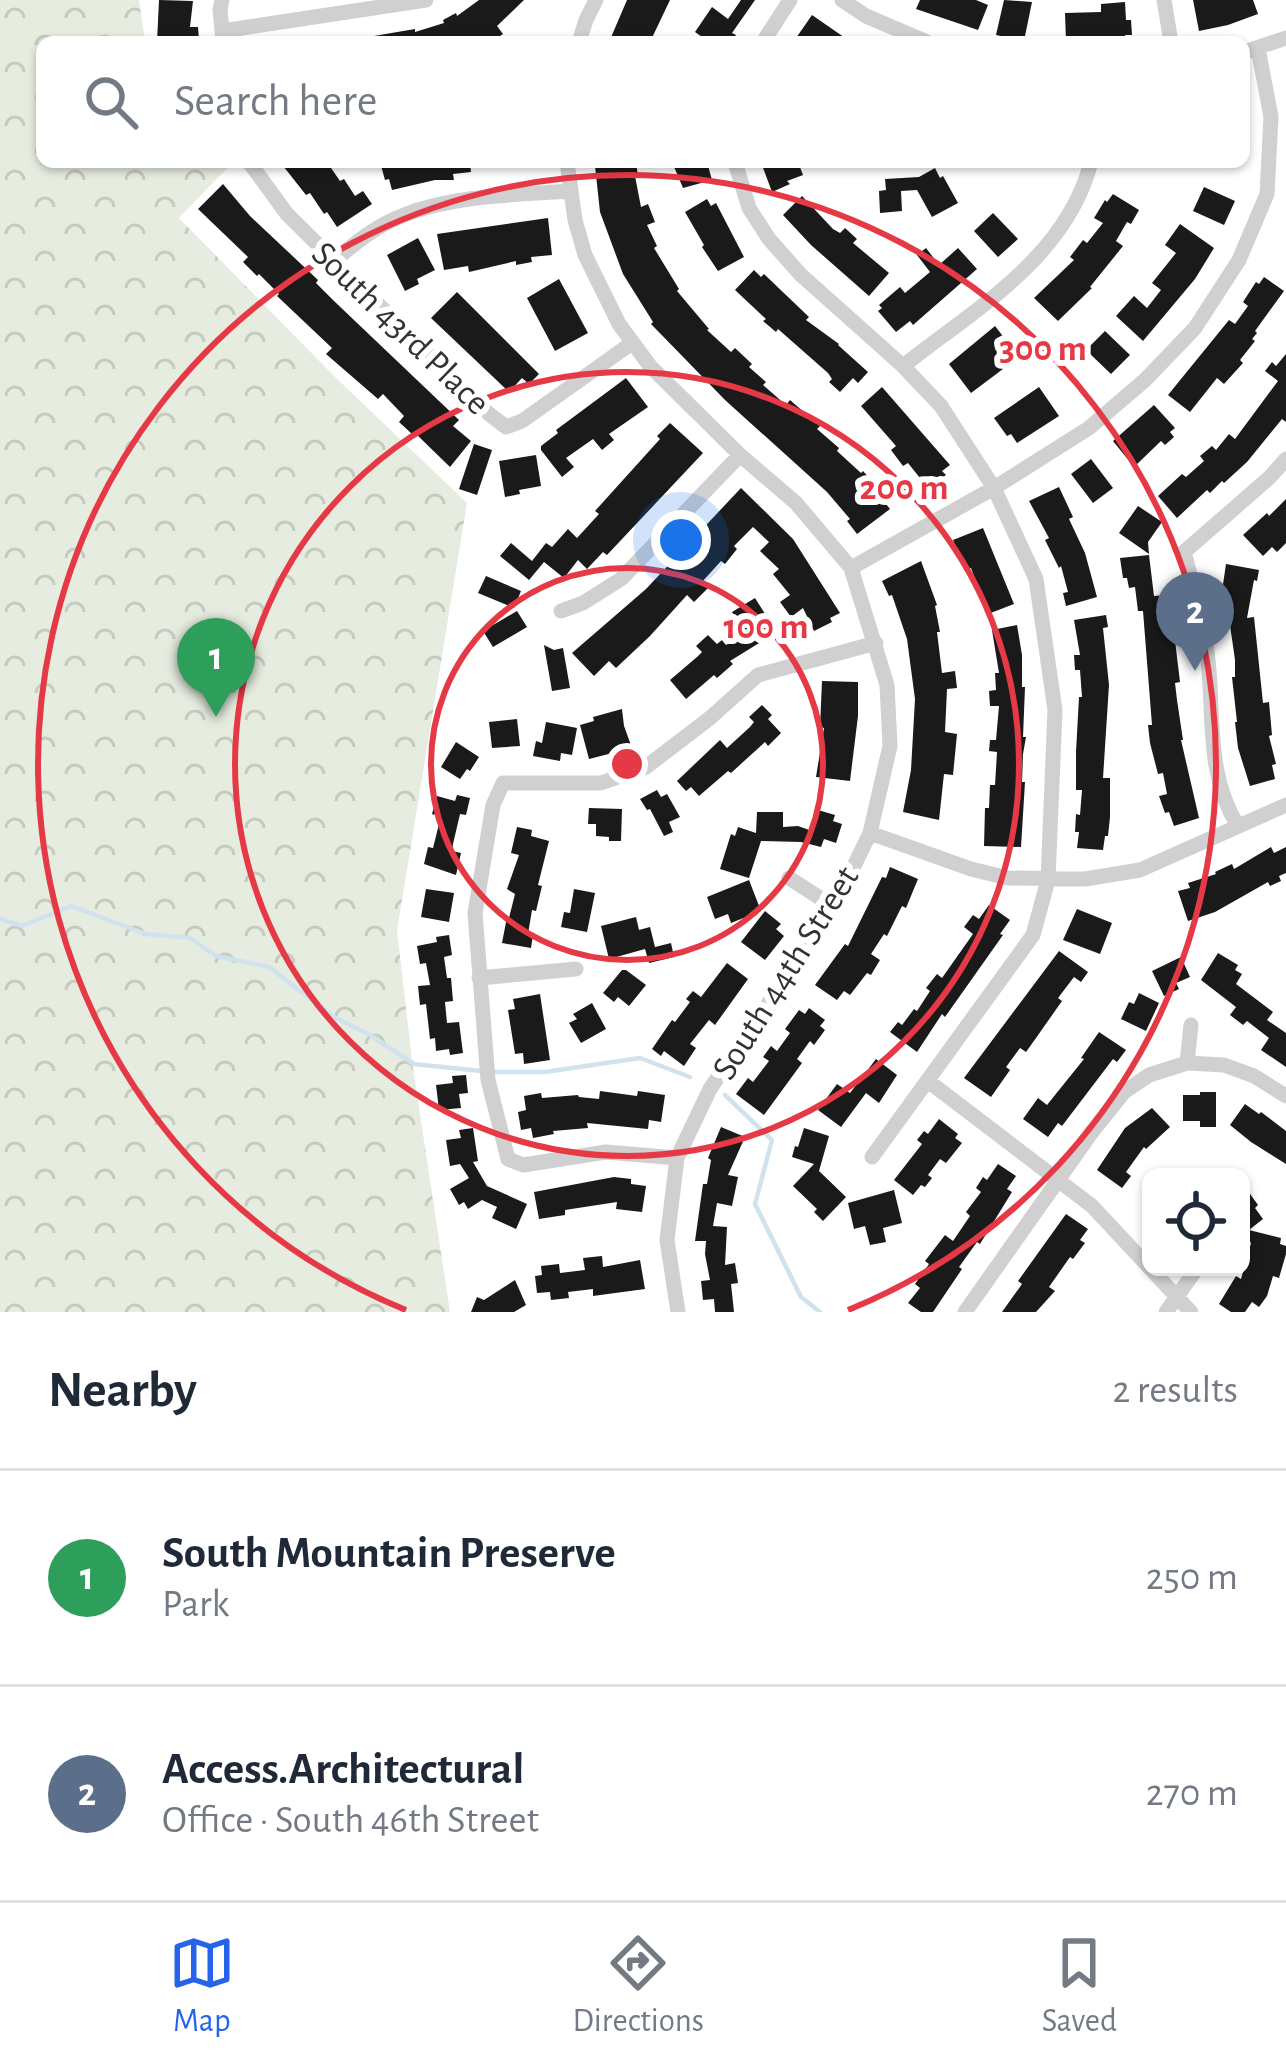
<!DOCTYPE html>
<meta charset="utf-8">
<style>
:root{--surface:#fff;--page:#f2f2f3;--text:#1f2937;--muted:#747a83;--line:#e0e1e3;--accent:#2563eb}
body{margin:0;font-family:"Alegreya Sans",sans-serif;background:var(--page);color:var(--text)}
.controls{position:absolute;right:36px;bottom:36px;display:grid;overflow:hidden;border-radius:18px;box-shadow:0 3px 9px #0004}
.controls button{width:108px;height:108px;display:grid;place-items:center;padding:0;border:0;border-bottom:3px solid var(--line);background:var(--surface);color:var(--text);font:60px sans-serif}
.you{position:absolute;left:681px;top:540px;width:42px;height:42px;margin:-30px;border:9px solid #fff;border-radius:50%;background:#1a73e8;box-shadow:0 0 0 18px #1a73e833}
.badge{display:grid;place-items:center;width:78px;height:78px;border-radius:50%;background:var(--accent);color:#fff;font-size:39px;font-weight:700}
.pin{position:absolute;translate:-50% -99px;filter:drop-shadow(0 3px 6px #0008)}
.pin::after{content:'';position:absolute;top:63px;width:42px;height:36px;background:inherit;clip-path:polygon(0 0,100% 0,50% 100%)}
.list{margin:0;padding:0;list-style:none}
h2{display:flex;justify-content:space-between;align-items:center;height:156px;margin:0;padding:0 48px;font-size:51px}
h2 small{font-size:39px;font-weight:400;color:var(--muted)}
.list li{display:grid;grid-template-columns:78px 1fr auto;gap:36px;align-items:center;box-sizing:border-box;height:216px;padding:0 48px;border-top:3px solid var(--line)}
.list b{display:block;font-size:45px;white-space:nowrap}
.list p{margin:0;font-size:39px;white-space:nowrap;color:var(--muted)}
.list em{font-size:39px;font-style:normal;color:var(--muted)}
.icon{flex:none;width:66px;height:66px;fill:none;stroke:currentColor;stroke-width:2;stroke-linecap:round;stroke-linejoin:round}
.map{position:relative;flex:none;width:1286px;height:1312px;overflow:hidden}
.search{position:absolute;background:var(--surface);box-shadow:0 3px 9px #0004;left:36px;right:36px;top:36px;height:132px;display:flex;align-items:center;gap:30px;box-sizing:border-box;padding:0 42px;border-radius:18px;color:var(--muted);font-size:45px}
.sheet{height:588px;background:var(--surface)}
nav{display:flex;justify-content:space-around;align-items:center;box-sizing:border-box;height:168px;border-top:3px solid var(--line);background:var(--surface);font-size:33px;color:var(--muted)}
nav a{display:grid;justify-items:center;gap:6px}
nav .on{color:var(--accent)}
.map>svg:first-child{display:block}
</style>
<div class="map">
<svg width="1286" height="1312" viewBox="0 0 1286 1312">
<defs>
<pattern id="park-crowns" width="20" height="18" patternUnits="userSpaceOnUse" patternTransform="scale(3)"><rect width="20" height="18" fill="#e6ecdf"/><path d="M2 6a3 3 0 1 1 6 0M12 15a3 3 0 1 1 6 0" fill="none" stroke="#c6cbc0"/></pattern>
</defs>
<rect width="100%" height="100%" fill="#fff"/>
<path fill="url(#park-crowns)" d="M0 0H139L145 42H42V162H233L179 218 336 378 467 503 397 931 413 1068 450 1312H0Z"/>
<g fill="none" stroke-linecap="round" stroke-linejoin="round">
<path stroke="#cfe2ee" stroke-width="4.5" d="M0 919 22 926 71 906 146 934 190 938 216 956 269 967 334 1017 370 1035 414 1064 481 1071
M492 1072H545L640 1058 690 1077
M725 1095 772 1140 755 1204 801 1297 820 1312"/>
</g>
<path fill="#1a1a1a" d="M159 0 193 1 190 27H198L199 40 157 42Z
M479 0H524L497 26 503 34 491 42H375L374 36 415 29V32L444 23 443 20 456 13 457 16Z
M627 0H670L650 42H609Z
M741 0H755L732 33 736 35 731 42H709L695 32 712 7 728 19Z
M920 0H976L988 5 978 30 916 9Z
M1004 0 1032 2 1024 41 996 35Z
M1193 0H1253L1258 14 1228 25 1199 31Z
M1125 2 1126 20H1131L1132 35H1125L1126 42H1066L1065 13 1101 12V4Z
M812 15 851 42H803L796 38Z
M280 162H327L340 181 344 179 355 196 363 191 372 204 337 227 327 212 324 214 310 193 306 195Z
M380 162H470L471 172 453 174 454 180H435L392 190 389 179 385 180Z
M619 162H636L638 176H635L641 207 648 204 655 222 647 225 657 246 654 248 679 289 677 291 709 329 707 330 731 352 735 348 752 364 749 367 766 382 763 385 786 405 790 400 820 426 817 429 839 448 837 451 861 473 863 471 874 483 871 485 890 509 857 534 847 521 850 519 827 492 725 400 651 324 653 322 623 274 600 212 595 166Z
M672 162H707L712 180 683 188Z
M770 162H798L803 175 787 181 790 184 772 192 762 165Z
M935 168 940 178 943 176 958 203 932 217 917 190 901 191 902 211 880 213 879 191 886 190 885 179 919 177Z
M223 184 250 216 318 280 316 283 334 301 459 420 453 426 471 441 450 467 414 432 412 434 399 422 404 416 383 394 378 399 326 354 332 348 277 296 279 294 259 274 257 276 243 262 248 257 198 209Z
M1204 187 1235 201 1224 225 1193 211Z
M1113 194 1139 210 1131 224 1127 222 1116 241 1123 246 1090 287 1092 288 1058 321 1034 298 1074 260 1070 257 1083 240 1087 243 1103 223 1094 218 1105 200 1107 202Z
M802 196 833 229 840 233 845 228 857 239 853 243 889 273 869 296 811 245 783 215Z
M707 199 711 206 716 203 744 257 718 271 702 247 704 245 685 212Z
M993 213 1018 239 998 257 974 231Z
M548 218 552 255 531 257 532 262 516 265V261L469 272 468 266 444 270 437 234Z
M1180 224 1214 248 1195 279 1143 341 1116 316 1134 296 1147 308 1161 290 1152 283 1176 253 1165 245Z
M418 238 435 270 417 279 419 284 405 291 387 255Z
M926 248 939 265 958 248 977 269 913 325 910 321 896 332 878 311 882 308 879 305 900 287 905 293 930 272 917 255Z
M754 270 761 277 764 274 809 317 806 320 839 344 838 345 868 372 858 383 853 378 840 392 829 382 832 379 828 373 778 329 776 332 763 321 766 319 735 290Z
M1264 277 1284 291 1255 331 1257 333 1252 339 1255 341 1240 360 1243 363 1224 384 1217 378 1190 412 1168 395 1229 320 1235 324 1248 306 1243 302 1256 282 1259 284Z
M559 279 588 333 555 351 527 298Z
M457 292 539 374 529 384 522 378 509 392 431 318Z
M995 326 1019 357 971 393 949 364Z
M1105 331 1130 355 1111 374 1086 350Z
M1286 354V422L1282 419 1247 462 1224 483 1222 481 1210 493 1207 490 1177 518 1158 496 1182 474 1186 477 1204 461 1200 456 1212 446 1216 450 1229 434 1235 439 1278 381 1265 371 1272 362 1276 366Z
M626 378 648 407 609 434 614 440 602 450 593 439 566 458 574 467 562 477 541 450V446L558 433 556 430Z
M882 387 950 465 942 471 946 475 928 488 908 463 903 466 891 450 896 446 861 406Z
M1039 387 1059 416 1017 443 1011 434 1007 436 994 418Z
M1154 405 1175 428 1170 432 1174 437 1165 445 1161 441 1134 467 1113 441Z
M670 423 703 453 607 555 603 552 587 569 578 560 564 578 544 562 529 580 500 556 511 543 532 561 546 543 552 547 568 529 577 538 599 514 595 511 660 439 657 436Z
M474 444 492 450 477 495 459 489Z
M536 455 541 486 519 490 520 494 505 497 499 461Z
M1091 459 1113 488 1093 503 1071 474Z
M1059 487 1073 517 1069 519 1085 553 1097 597 1066 606 1063 593 1068 592 1061 566 1059 568 1045 540 1049 538 1029 501Z
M741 488 793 539 840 613 830 618 832 622 814 631 803 608 791 617 780 602 790 595 773 574 779 569 760 551 769 542 753 527 734 546 737 549 725 564 721 561 702 582 708 588 694 602 687 595 650 636 616 668 609 661 594 676 572 653 646 589Z
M1286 499V543L1277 552 1272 547 1263 556 1243 535 1267 513 1269 516Z
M1138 506 1162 522 1148 542 1149 554 1119 533Z
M983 528 1014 604 988 614 971 568 965 571 953 540Z
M1149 555 1154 596 1165 595 1169 633 1174 632 1180 682 1175 683 1177 700 1183 740H1181L1199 818 1174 826 1169 812 1165 813 1159 796 1167 794 1163 773 1158 774 1150 743 1148 725H1152L1143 611H1138L1135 587 1129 588 1127 578H1123L1120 558Z
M921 561 937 605 935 606 940 632H937L942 673 955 671 957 688 947 689 945 732 957 734 953 775 944 774 939 820 903 812 911 770 915 699 907 639 892 595 889 596 882 581Z
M1226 564 1259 570 1257 581 1254 580 1247 618 1254 617 1263 703 1269 702 1272 735 1269 736 1276 764 1272 765 1275 779 1250 786 1238 748 1235 722H1237L1232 677H1235V660L1229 618 1231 600 1221 598Z
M486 576 521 591 514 608 478 593Z
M755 598 774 628 766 632 769 637 730 661 733 664 717 678 714 675 686 699 670 680 697 657 702 652 696 646 708 635 717 644 722 640 726 645 744 633 732 612Z
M517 611 527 627 493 647 483 631Z
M1106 615 1108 627 1103 628 1109 685 1103 778H1110V817L1108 836H1105L1103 850 1077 848 1079 832H1075L1076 814 1080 815 1082 790H1076V752L1079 697H1082L1080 670H1075L1074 655H1080L1074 620Z
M1017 625 1022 655V687H1025L1023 737H1026L1023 754 1022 782H1025L1021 847 984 846 985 808H989L990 785H995L997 752 989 751 990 740H996L999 706H990L989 691 996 690 995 673H999L992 630Z
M544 645 554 650 563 648 570 688 552 691Z
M822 681 858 682V716L850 781 816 777 824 728 820 727Z
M762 705 772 715 768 719 781 733 768 746 765 742 731 773 728 771 699 796 691 787 686 791 677 781 720 740 727 748 750 727 754 722 749 717Z
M622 709 624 726 632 748 589 759 580 725 594 721 593 717Z
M517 719 520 746 492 748 489 722Z
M546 722 577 728 572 755 561 753 560 761 533 756 536 741 542 743Z
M456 742 479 757 470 771 467 769 460 779 441 767Z
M657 790 661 797 667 794 680 817 669 822 673 832 664 836 650 809 647 810 640 799Z
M457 795 470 798 466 815 460 814 453 844 452 851 461 853 456 875 424 864 428 847 433 848 439 824V816L432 814 437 796 455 801Z
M589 808 622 809 621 841H609V837L596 836V824H588Z
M818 810 835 815 833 821 842 824 836 843 824 839 821 847 801 842 761 841 749 878 720 869 731 834 735 836 738 827 756 833 757 812H783V827L798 826 812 831Z
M517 827 532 830 531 836 549 841 538 885 542 886 536 911 532 910 528 934 533 935 531 948 502 943 507 917 509 918 515 894 507 889 519 855 511 853Z
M1271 847 1274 853 1286 847V873L1279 876 1281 881 1270 886 1268 882 1215 912 1188 921 1178 891 1190 888 1188 883 1216 874 1215 872 1232 864 1234 869Z
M890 867 918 879 906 908 902 906 887 936 884 934 871 954 880 960 871 975 867 973 850 995 844 991 837 1000 815 985 845 944 848 946 882 877 886 878Z
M749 880 761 911 731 923 728 914 715 919 707 897Z
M426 889 454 893 449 922 421 917Z
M574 889 595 893 587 932 561 927 564 912 570 913Z
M989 905 1010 920 1000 934 1003 935 945 1017 942 1014 917 1052 890 1032 898 1022 902 1025 914 1009 917 1011 930 991 926 988 937 974 942 978 973 934 964 927 973 915 979 919Z
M1077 909 1112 923 1100 954 1063 940Z
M765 911 781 924 776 929 784 936 765 960 741 942Z
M636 917 639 930 650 927 655 947 671 943 674 957 649 963 645 949 609 959 601 926Z
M449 935 452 955 444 957 447 978H451L453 1001 445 1002 447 1023 459 1022 463 1053 450 1055 449 1049 436 1051 435 1038 430 1039 426 1004 420 1005 418 986 430 985 426 963 420 964 417 946 437 942 436 937Z
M1059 951 1088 972 1081 982 1074 977 1058 998 1062 1001 1036 1038 1026 1052 1020 1048 1006 1067 1010 1070 991 1097 964 1078Z
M1218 953 1238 965 1235 970 1242 974 1236 984 1273 1012 1267 1020 1286 1033V1067L1261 1050 1269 1038 1247 1021 1243 1025 1230 1015 1236 1007 1201 980Z
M1181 957 1190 977 1176 983 1179 989 1164 996 1152 971Z
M727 963 748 979 715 1025 709 1020 690 1044 696 1048 684 1066 664 1051 661 1056 652 1049 672 1020 675 1022 690 1002 686 999 693 991 701 997Z
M622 970H626L646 985 629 1006 618 997 614 1002 603 993Z
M1139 993 1159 1003 1146 1031 1121 1019 1129 1002 1134 1004Z
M540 994 550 1060 524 1064 523 1053 515 1054 508 1010 515 1009 513 999Z
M592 1003 606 1029 581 1043 569 1023 577 1019 573 1014Z
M809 1008 825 1020 820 1026 825 1030 814 1045 810 1041 797 1059 802 1063 764 1115 736 1094 748 1078 753 1082 769 1061 763 1057 771 1046 777 1051 790 1033 785 1029 799 1010 805 1014Z
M1099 1032 1126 1050 1117 1062 1113 1059 1062 1126 1058 1123 1048 1137 1023 1119 1038 1098 1047 1105 1084 1059 1081 1058Z
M876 1059 897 1075 879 1103 866 1093 841 1127 818 1110 837 1084 850 1093Z
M466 1075 468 1093 459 1094 461 1108 439 1110 436 1085 453 1083 452 1076Z
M600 1091 637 1096 638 1091 665 1095 661 1122 649 1120 648 1129 587 1123 588 1128 553 1131 554 1134 533 1138 531 1128 521 1130 518 1112 526 1110 524 1096 541 1093 542 1098 578 1095 579 1097 599 1099Z
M1200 1092H1216V1127H1200V1121H1183V1095H1200Z
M1245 1104 1259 1114 1261 1112 1286 1131V1164L1251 1142 1230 1125Z
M1152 1108 1170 1127 1146 1149 1144 1147 1126 1172 1131 1176 1122 1188 1097 1170 1125 1128Z
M939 1119 958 1134 955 1138 962 1143 946 1163 940 1159 928 1175 932 1178 925 1187 921 1185 913 1195 894 1180 922 1144 917 1140 924 1131 928 1134Z
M721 1127 745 1137 728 1175 738 1177 732 1206 717 1203 713 1226 727 1227 725 1265 735 1263 738 1283 731 1284 734 1312H715L714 1299 703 1300 701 1281 710 1280 705 1254 706 1241H695L703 1184H707L711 1160 708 1158Z
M473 1128 478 1161 473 1162 487 1186 527 1204 516 1229 492 1218 497 1207 482 1200 468 1209 464 1202 459 1205 450 1189 469 1178 460 1164 450 1166 446 1140 461 1138 459 1130Z
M804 1128 829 1136 819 1171 846 1197 823 1221 814 1212 817 1209 793 1186 814 1164 792 1157 795 1146 798 1147Z
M998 1164 1016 1176 1007 1189 1012 1192 980 1244 977 1242 959 1267 962 1269 933 1312H921L908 1303 920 1288 915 1284 929 1264 925 1261 945 1235 953 1241 970 1216 966 1212 981 1192 976 1188 983 1177 987 1180Z
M614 1177 631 1179V1184L646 1186 642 1212 616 1209 617 1202 565 1210V1215L539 1219 534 1192Z
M894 1190 902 1223 883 1228 886 1242 870 1245 865 1226 854 1229 848 1203Z
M1248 1191 1258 1205 1255 1208 1263 1219 1249 1230 1281 1238 1280 1244 1286 1246V1254L1279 1278 1273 1276 1267 1296 1259 1307 1252 1302 1245 1312H1231L1219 1304 1236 1276 1241 1279 1251 1243 1244 1234 1241 1236V1197Z
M1066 1214 1088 1229 1080 1240 1085 1243 1073 1259 1070 1257 1049 1287 1055 1291 1036 1312H1002L1022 1284 1018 1281Z
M602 1256 603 1267 640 1260 645 1289 593 1296V1289L568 1292 569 1298 551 1300 550 1292 537 1293 535 1276 542 1275 541 1266 559 1264 560 1273 585 1270 583 1258Z
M515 1280 526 1305 514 1312H471L477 1297 484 1300Z"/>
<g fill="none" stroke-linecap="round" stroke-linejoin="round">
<path stroke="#d0d0d0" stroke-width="15" d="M222 0 220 10 223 42
M842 0 866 16 927 42
M1164 0 1171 42
M222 31 426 0
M579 42 586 20 596 0
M763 42 790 0
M1244 52 1286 38
M249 162 287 214 489 414 506 427 522 421 632 343
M567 162 575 220 585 255 619 324 650 366 740 455 796 503 851 568 887 685 890 746 870 833 834 907 710 1089 677 1158 667 1240 678 1312
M735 162 749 208 769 239 801 275 903 366 941 406 994 488 1036 579 1055 710 1048 880 1033 935 872 1157
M334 261C355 243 377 225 404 215 455 195 516 195 570 191
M903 366C975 309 1067 257 1091 162
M851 568 994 488 1089 428 1145 380 1195 328 1239 260 1267 194 1271 117 1258 48
M561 611 583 603 621 579 740 455
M1238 826C1203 771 1216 705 1206 644 1201 613 1192 582 1184 552L1269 478 1286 459
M870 833 971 869 1008 878 1085 879 1140 870 1286 805
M789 878 834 907
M479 978 576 969
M1187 1063 1191 1025
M928 1081 1092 1206 1191 1312
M677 1158 606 1152 523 1165 508 1159 488 1080 475 913 493 805 503 783H601L646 767 710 718 758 675 876 643
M965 1312 1092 1132 1124 1092 1149 1075 1187 1063 1224 1065 1254 1076 1286 1096
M1166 1312 1198 1267"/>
</g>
<g fill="none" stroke="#e63946" stroke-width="6">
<circle cx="627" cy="764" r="196"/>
<circle cx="627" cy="764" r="392"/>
<path d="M406 1310A589 589 0 1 1 848 1310"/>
</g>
<g text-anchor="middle" stroke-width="12" stroke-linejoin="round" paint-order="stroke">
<g font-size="36" fill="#333" stroke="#fff">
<text transform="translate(402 327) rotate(44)" y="13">South 43rd Place</text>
<text transform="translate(784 972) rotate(-58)" y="13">South 44th Street</text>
</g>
</g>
<circle cx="627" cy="764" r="18" fill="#e63946" stroke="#fff" stroke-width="6"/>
<g font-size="36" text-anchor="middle" font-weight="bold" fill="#e63946" stroke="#fff" stroke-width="12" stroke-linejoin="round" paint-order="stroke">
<text x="1043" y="360">300 m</text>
<text x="904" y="499">200 m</text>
<text x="766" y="638">100 m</text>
</g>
</svg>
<div class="controls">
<button><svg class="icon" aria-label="locate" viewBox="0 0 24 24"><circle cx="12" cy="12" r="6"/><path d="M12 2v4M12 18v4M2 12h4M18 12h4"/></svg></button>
</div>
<div class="you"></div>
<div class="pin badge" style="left:216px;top:717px;background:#2e9e5b">1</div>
<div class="pin badge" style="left:1195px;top:671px;background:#5c6f8a">2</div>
<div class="search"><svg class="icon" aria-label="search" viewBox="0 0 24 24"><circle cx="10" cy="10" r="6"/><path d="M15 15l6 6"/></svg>Search here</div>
</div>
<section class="sheet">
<h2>Nearby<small>2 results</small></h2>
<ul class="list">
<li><span class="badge" style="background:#2e9e5b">1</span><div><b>South Mountain Preserve</b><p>Park</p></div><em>250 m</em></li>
<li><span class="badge" style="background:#5c6f8a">2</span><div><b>Access.Architectural</b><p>Office · South 46th Street</p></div><em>270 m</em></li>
</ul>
</section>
<nav>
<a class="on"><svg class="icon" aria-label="map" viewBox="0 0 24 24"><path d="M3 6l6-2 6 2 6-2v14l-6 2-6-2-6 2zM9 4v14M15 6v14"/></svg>Map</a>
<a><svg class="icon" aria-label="directions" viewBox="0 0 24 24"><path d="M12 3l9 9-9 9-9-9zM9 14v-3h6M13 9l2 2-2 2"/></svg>Directions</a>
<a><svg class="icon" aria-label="saved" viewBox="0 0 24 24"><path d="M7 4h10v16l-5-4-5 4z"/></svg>Saved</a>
</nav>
